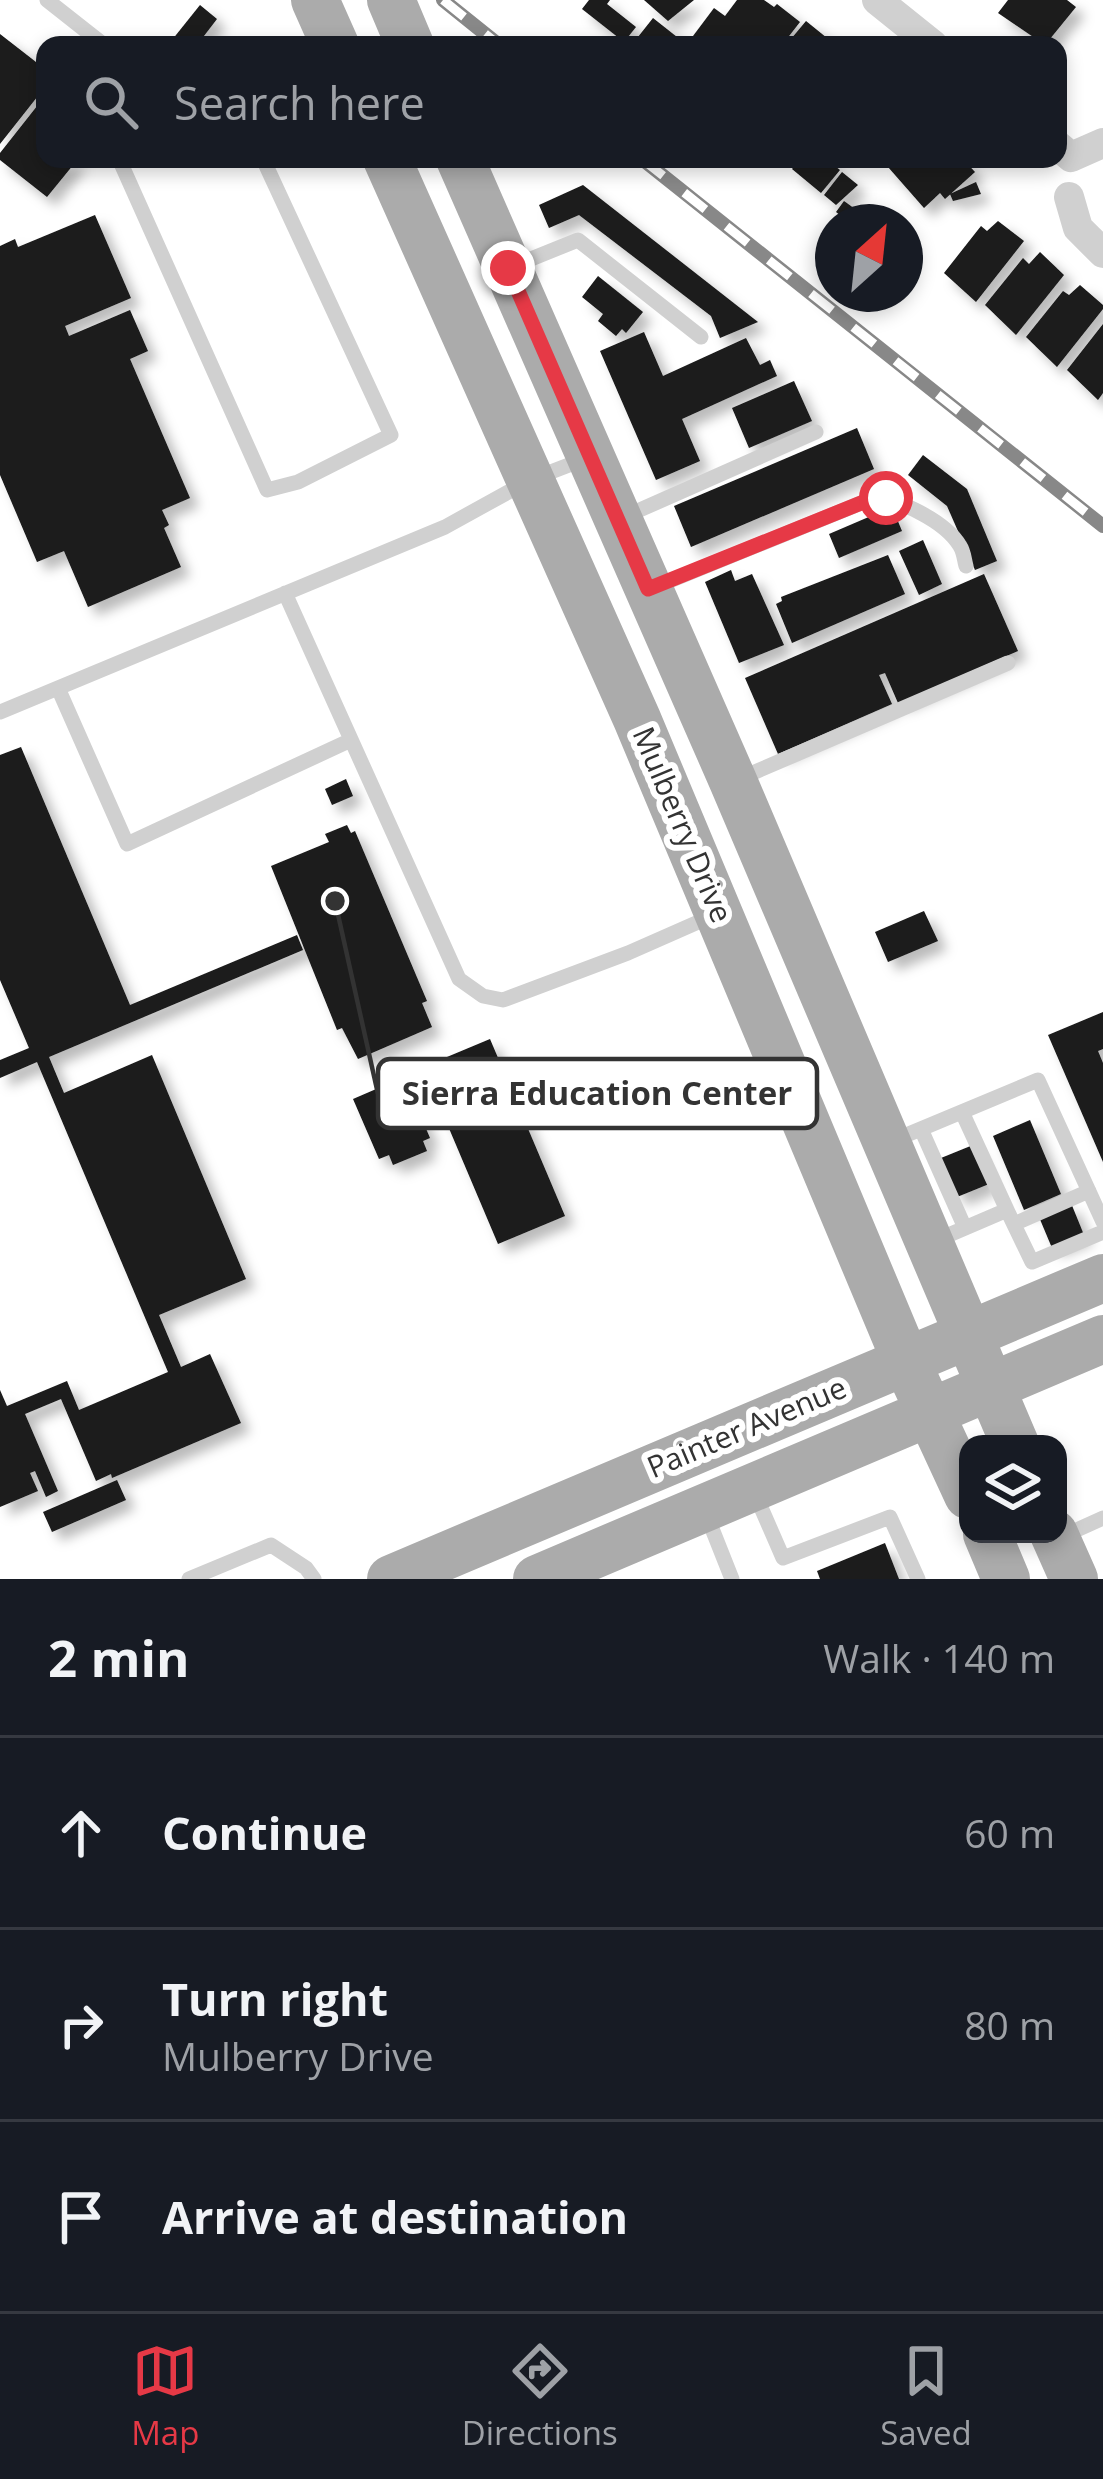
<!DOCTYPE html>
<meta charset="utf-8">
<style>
:root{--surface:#171b24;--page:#242831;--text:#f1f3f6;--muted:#9ea1a6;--line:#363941;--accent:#e63946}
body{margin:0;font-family:"Open Sans",sans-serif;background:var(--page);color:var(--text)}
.controls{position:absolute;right:36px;bottom:36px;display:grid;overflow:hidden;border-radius:24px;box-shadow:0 6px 18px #0003}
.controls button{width:108px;height:108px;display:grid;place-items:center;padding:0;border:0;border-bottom:3px solid var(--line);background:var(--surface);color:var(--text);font:60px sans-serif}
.compass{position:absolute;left:815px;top:204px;width:108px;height:108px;border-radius:50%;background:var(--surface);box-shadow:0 6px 18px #0003;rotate:27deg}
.stop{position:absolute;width:36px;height:36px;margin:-27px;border:9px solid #e63946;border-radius:50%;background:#fff}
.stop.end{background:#e63946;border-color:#fff;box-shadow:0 3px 12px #0008}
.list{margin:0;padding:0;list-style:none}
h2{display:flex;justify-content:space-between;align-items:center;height:156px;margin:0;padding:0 48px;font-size:51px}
h2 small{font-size:39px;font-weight:400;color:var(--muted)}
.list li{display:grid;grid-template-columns:78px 1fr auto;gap:36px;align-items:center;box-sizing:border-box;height:192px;padding:0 48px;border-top:3px solid var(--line)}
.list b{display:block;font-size:45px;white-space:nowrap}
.list p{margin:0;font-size:39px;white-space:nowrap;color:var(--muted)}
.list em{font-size:39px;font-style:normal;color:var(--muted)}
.icon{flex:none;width:66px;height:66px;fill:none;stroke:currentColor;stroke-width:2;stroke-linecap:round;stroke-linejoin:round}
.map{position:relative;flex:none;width:1103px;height:1579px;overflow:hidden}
.search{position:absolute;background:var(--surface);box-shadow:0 6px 18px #0003;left:36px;right:36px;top:36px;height:132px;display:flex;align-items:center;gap:30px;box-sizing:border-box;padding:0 42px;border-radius:24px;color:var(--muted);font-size:45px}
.sheet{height:732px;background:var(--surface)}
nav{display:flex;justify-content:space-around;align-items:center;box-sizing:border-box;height:168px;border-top:3px solid var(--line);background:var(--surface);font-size:33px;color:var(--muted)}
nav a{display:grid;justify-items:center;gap:6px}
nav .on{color:var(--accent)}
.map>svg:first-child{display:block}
</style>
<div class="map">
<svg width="1103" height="1579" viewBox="0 0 1103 1579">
<defs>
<filter id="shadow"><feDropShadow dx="9" dy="9" stdDeviation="6" flood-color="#0004"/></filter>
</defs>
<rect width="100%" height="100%" fill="#fff"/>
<path fill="#1a1a1a" filter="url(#shadow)" d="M589 0H610L607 4 636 27 624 42 582 9Z
M644 0H694L668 21Z
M737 0H764L774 7 777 4 800 22 782 45H705L693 36 714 8 725 16Z
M1008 0H1067L1076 7 1045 45 998 13Z
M200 5 217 19 197 45H168Z
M653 18 677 37 671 45 634 42Z
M806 21 827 38 822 45H786Z
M0 34 45 69V87L0 144Z
M45 96V159H78L47 197 0 160V153Z
M800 159H826L840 170 821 193 792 169Z
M897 159H963L975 172 945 199 940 193 924 208 888 167Z
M842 172 858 185 836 205 824 195Z
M976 182 981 194 953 201 950 194Z
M583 185 758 322 720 338 711 316 579 215 549 228 539 205Z
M844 201 862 214 856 222H849L836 212Z
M95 215 131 298 65 326 69 336 130 310 148 351 130 359 190 498 162 510 169 525 164 528 181 567 88 607 64 551 37 562 0 475V246L15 239 18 247Z
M998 221 1024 241 976 302 944 273 981 226 987 231Z
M1040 252 1064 275 1016 335 985 305 1023 258 1029 264Z
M598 276 643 312 626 333 622 329 616 336 598 321 603 314 582 297Z
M1080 285 1103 305V309L1057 367 1026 337 1063 291 1069 295Z
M1103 324V393L1098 400 1067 370Z
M644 332 663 376 746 338 760 365 770 360 777 376 682 419 700 461 656 480 600 351Z
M794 381 812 421 749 448 732 408Z
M857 428 874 469 691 547 674 506Z
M923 455 967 489 997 561 975 570 947 506 908 475Z
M892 507 902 531 839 558 829 534Z
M923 540 942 584 919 595 899 551Z
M888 555 905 594 792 643 776 604 782 601 781 597Z
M731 570 735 581 752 574 784 645 739 663 705 582Z
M984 574 1018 651 898 703 885 673 879 675 892 704 778 754 745 678Z
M21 747 130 1005 297 935 303 950 49 1057 64 1093 152 1055 246 1279 159 1315 181 1367 210 1354 241 1423 112 1478 111 1474 96 1481 61 1399 25 1414 58 1491 46 1497 35 1471 30 1473 38 1491 0 1507V1390L7 1406 67 1381 79 1410 168 1372 37 1062 0 1078V1060L29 1048 0 980V755Z
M346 779 353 796 332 805 325 789Z
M347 825 351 833 355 831 427 1001 422 1003 432 1027 358 1059 342 1028 337 1030 271 866 329 842 325 834Z
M924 911 938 941 888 962 875 932Z
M1103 1012V1049L1098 1051 1103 1063V1162L1048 1035Z
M490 1039 565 1216 498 1244 423 1067Z
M404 1077 430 1138 423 1141 427 1151 393 1165 389 1155 379 1159 353 1099Z
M1030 1120 1061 1194 1024 1210 993 1136Z
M973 1145 989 1184 957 1197 941 1158Z
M1071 1203 1084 1235 1052 1248 1039 1217Z
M117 1480 126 1500 52 1532 43 1512Z
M885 1543 899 1579H820L817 1571Z"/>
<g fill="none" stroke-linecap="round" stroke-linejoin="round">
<path stroke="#d0d0d0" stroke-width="15" d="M47 0 104 45
M119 159 267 490 298 482 391 435 263 159
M516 265 578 240 701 337
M626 516 816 432
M657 586 871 499C898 497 946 522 960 546 964 552 964 559 966 566
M285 593 459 979 483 996 503 1000 628 953 712 916
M58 688 127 844 351 740
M0 712 445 527 530 480 587 458
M741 778 1008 663
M921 1129 965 1228
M892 1141 1038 1080 1103 1222
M1007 1210 1032 1262 1103 1232
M1014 1224 1089 1191
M937 1240 1007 1210 962 1112
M756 1496 783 1558 890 1517 918 1579
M707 1516 732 1579
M1059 1538 1103 1518
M189 1579 271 1545 306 1568 314 1579"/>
<path stroke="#d0d0d0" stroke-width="30" d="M877 0 933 45
M1058 146 1071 157 1103 143
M1069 197 1078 228 1103 253"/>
<path stroke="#ababab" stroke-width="48" d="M315 0 335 45
M391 0 410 45
M387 159 637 719 906 1361 968 1495
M460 159 733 781 1015 1444
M987 1534 1006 1579
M1054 1534 1074 1579
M391 1579 1103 1278
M537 1579 1103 1339"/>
<g stroke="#888" stroke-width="14">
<path id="rail" d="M443 0 499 45
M642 159 1103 526"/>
</g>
<use href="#rail" stroke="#fff" stroke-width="9" stroke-dasharray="27" stroke-linecap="butt"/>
</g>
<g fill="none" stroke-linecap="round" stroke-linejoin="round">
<path stroke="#e63946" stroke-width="15" d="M508 268 648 589 871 499 886 498"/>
</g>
<g text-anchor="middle" stroke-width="12" stroke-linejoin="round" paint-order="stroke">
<g font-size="30" fill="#333" stroke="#fff">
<text transform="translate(682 825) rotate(67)" y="10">Mulberry Drive</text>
<text transform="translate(747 1428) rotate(-23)" y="10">Painter Avenue</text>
</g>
</g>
<path fill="none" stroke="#333" stroke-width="4.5" d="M335 901L378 1094"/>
<circle fill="#333" stroke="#fff" stroke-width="4.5" cx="335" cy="901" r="12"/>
<rect fill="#fff" stroke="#333" stroke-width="4.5" x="378" y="1059" width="439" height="69" rx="12"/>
<g font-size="33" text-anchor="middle" font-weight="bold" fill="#333">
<text x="597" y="1105">Sierra Education Center</text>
</g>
</svg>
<div class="controls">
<button><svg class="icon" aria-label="layers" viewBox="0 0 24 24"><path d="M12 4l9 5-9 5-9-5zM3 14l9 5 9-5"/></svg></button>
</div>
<svg class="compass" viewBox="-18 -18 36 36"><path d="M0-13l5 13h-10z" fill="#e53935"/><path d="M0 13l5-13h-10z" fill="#9ea1a6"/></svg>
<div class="stop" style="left:886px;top:498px"></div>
<div class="stop end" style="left:508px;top:268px"></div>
<div class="search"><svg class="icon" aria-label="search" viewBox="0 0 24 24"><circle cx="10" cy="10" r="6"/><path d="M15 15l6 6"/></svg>Search here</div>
</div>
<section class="sheet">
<h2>2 min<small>Walk · 140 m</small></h2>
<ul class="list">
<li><svg class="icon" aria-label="ahead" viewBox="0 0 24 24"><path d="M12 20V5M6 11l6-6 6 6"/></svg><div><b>Continue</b></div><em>60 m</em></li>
<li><svg class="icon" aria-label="right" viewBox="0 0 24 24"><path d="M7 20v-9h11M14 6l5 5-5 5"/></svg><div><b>Turn right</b><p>Mulberry Drive</p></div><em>80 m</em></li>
<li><svg class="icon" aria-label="arrive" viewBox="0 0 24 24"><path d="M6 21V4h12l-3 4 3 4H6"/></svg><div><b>Arrive at destination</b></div></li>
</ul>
</section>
<nav>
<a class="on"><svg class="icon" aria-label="map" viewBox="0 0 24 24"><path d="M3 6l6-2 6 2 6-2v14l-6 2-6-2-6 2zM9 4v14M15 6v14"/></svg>Map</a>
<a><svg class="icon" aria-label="directions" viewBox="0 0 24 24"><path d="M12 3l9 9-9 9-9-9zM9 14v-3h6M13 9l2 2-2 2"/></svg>Directions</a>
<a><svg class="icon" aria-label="saved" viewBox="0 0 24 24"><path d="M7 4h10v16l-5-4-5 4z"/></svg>Saved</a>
</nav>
